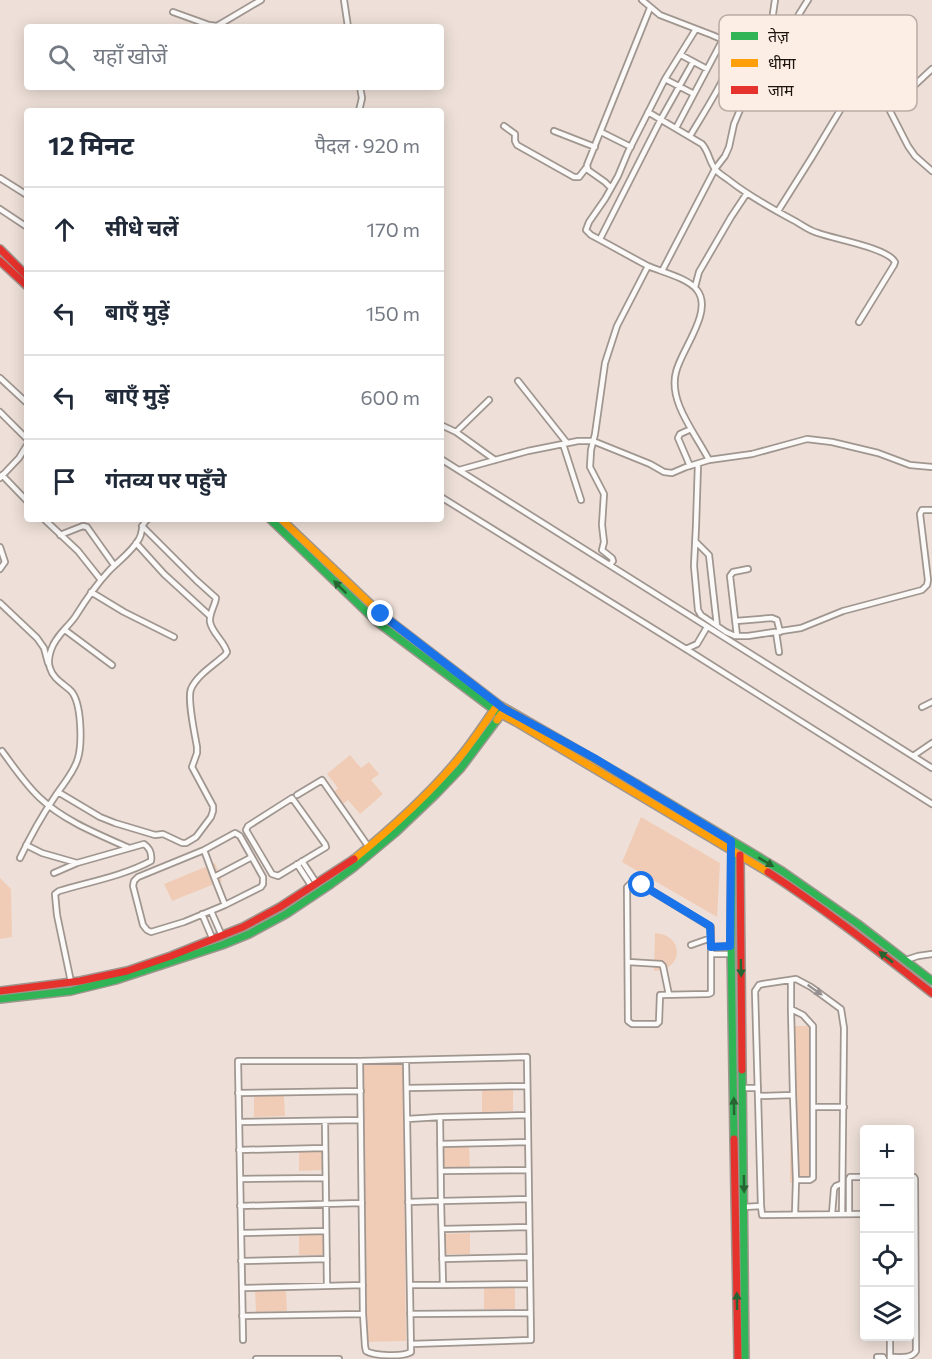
<!DOCTYPE html>
<html lang="hi">
<meta charset="utf-8">
<style>
:root{--surface:#fff;--page:#f2f2f3;--text:#1f2937;--muted:#747a83;--line:#e0e1e3}
body{margin:0;font-family:Commissioner,"Noto Sans Devanagari",sans-serif;background:var(--page);color:var(--text)}
.controls{position:absolute;right:18px;bottom:18px;display:grid;overflow:hidden;border-radius:6px;box-shadow:0 3px 15px #0003}
.controls button{width:54px;height:54px;display:grid;place-items:center;padding:0;border:0;border-bottom:2px solid var(--line);background:var(--surface);color:var(--text);font:30px sans-serif}
.stop{position:absolute;width:18px;height:18px;margin:-14px;border:4px solid #1a73e8;border-radius:50%;background:#fff}
.stop.end{background:#1a73e8;border-color:#fff;box-shadow:0 2px 6px #0008}
.list{margin:0;padding:0;list-style:none}
h2{display:flex;justify-content:space-between;align-items:center;height:78px;margin:0;padding:0 24px;font-size:26px}
h2 small{font-size:20px;font-weight:400;color:var(--muted)}
.list li{display:grid;grid-template-columns:39px 1fr auto;gap:18px;align-items:center;box-sizing:border-box;height:84px;padding:0 24px;border-top:2px solid var(--line)}
.list b{display:block;font-size:22px;white-space:nowrap}
.list em{font-size:20px;font-style:normal;color:var(--muted)}
.icon{flex:none;width:33px;height:33px;fill:none;stroke:currentColor;stroke-width:2;stroke-linecap:round;stroke-linejoin:round}
.map{position:relative;flex:none;width:932px;height:1359px;overflow:hidden}
.search{position:absolute;background:var(--surface);box-shadow:0 3px 15px #0003;left:24px;top:24px;width:420px;height:66px;display:flex;align-items:center;gap:15px;box-sizing:border-box;padding:0 21px;border-radius:6px;color:var(--muted);font-size:22px}
.panel{position:absolute;background:var(--surface);box-shadow:0 3px 15px #0003;left:24px;top:108px;width:420px;height:414px;border-radius:6px}
.map>svg:first-child{display:block}
</style>
<div class="map">
<svg width="932" height="1359" viewBox="0 0 932 1359">
<rect width="100%" height="100%" fill="#eee0d8"/>
<path fill="#f0ccb6" d="M350 755 361 768 369 762 379 774 371 780 383 794 360 814 348 800 339 807 329 796 338 788 327 774Z
M641 817 720 863 717 917 622 862Z
M215 863 222 881 172 901 164 884Z
M0 878 11 889 12 937 0 939Z
M655 933C685 935 684 970 654 971Z
M790 1026H811L812 1182 790 1183Z
M363 1062H403L406 1341 367 1342Z
M482 1090H513V1111L482 1112Z
M254 1095H284L285 1116 254 1117Z
M469 1146 470 1167H442V1147Z
M299 1150H323V1170L299 1171Z
M470 1233V1254H444L443 1234Z
M299 1235H324V1255H299Z
M515 1287V1309H484V1288Z
M255 1290H286L287 1311 256 1312Z"/>
<g fill="none" stroke-linecap="round" stroke-linejoin="round">
<g stroke="#a09690" stroke-width="8">
<path id="street" d="M344 0 348 27
M642 0 660 15 712 35 753 53 765 56C784 43 796 18 808 0
M173 12 209 25 217 26 261 0
M696 29 665 79 628 152 618 176 605 199 589 222 586 230 591 235C610 245 629 256 648 266 662 272 688 278 697 290 714 311 681 350 676 372 668 402 696 434 709 460
M681 55 707 69
M665 79 694 94
M889 109 932 69
M359 111 362 98 360 87
M648 112 702 144C709 152 709 161 715 169 719 174 725 177 730 181 749 196 771 208 793 220 801 224 809 231 818 233 834 239 888 248 895 262L894 265 859 322
M504 126 515 134V141L517 145 574 177H579L586 168
M676 128 723 39
M554 131 595 147
M601 132 631 147
M690 136C706 109 729 75 736 45
M0 178 27 195
M611 188 605 182 588 170 587 165 650 8
M0 209 27 227
M778 211 812 157 851 92 856 88 889 109 908 146 915 156 932 171
M600 239 661 119 693 62
M662 271 715 169 725 156 729 147 734 124 761 60 771 27 775 0
M695 287 699 272 731 217 747 193
M0 378 27 403
M518 381 567 443
M0 412 27 439
M441 425 456 432 495 460
M456 432 489 400
M563 444 581 500
M441 459 932 768
M698 464 696 526 694 566 698 610 701 615 726 632 735 636H748L801 628 843 611 922 590 927 585 928 580 920 514 922 510H932
M690 466 678 438 680 434 691 429
M459 470 528 451 578 441H593L650 464 664 472 672 473 686 467 709 460 752 454 807 439 832 442 878 453 910 465 932 467
M2 475 27 501
M0 478 19 458 27 445
M441 497 686 649 932 804
M44 519 78 551 101 580
M60 535 83 526 87 527 114 565
M696 542 709 555 717 626
M136 543 164 574 210 616
M0 547 5 562 0 569
M610 565 613 561 612 558 602 550 604 542 602 525 604 494 590 467 591 450 595 434 605 363 617 326 648 266
M91 592 124 612 174 637
M0 603 37 638 44 648 48 663
M736 621 772 618 777 620 780 632
M65 630 112 665
M776 632 779 652
M737 636 730 576 733 572 748 569
M686 649 697 644 707 627
M922 707 932 702
M2 751C14 767 25 784 40 798 64 821 100 835 129 848
M913 756 932 743
M58 792 100 817 115 823 155 835 163 834 182 843H186L196 837 211 817 213 811V806L192 767 197 753V747C195 735 187 699 191 689 197 675 214 665 225 655L227 652C224 641 212 633 210 622 209 613 215 606 216 598L196 580 142 526
M297 795 322 780 368 846
M292 798 325 844 326 847 278 876 272 874 246 830 248 826Z
M235 833 240 836 263 877V884L261 887 225 905 184 922 151 932 147 930 143 925 133 886 134 881 138 877 204 850Z
M26 845 42 853 77 863
M204 850 214 877 252 857
M20 858C30 837 41 817 54 798 62 785 74 773 78 758 82 744 82 703 71 691 64 684 53 679 50 668 48 663 49 656 51 650 55 637 67 628 75 617 85 601 95 586 108 572 117 562 132 552 139 539 144 531 139 526 148 519
M302 861 317 884
M297 864 312 887
M54 873 77 863 144 844C150 848 152 854 151 861 123 876 89 882 59 891L55 894 57 915 71 982
M214 877 225 905
M631 883 642 885 711 927V993L708 994 660 995 659 1022 657 1024H632L628 1021 627 887Z
M211 911 222 936
M202 914 213 940
M691 945 711 938
M711 947 731 946
M711 954H731
M906 960 918 956 932 954
M628 962 661 964 663 966 669 995
M791 980V1009
M360 1061 363 1314 365 1346 366 1351C374 1356 403 1357 411 1352L406 1060
M407 1088 527 1086
M743 1088H758
M238 1093 361 1091
M793 1095 791 1009 803 1015 813 1026V1178L810 1180H796
M758 1096 761 1206
M813 1107H844
M440 1117 528 1115
M407 1119 440 1117 441 1201 408 1202
M325 1121 327 1286
M239 1122 361 1120
M440 1144 528 1142
M239 1150 325 1148
M441 1171 528 1170
M240 1179 325 1178
M240 1206 362 1203
M744 1207 761 1206 762 1215 864 1214
M795 1214 796 1180 793 1095 758 1096 755 991 759 985 763 984 796 979 811 987 841 1009 844 1028 842 1214
M832 1214 834 1189 836 1186 841 1184
M849 1214V1179L850 1177H864
M442 1229 529 1227
M241 1233 326 1231
M442 1259 530 1257
M241 1261 327 1259
M410 1285H443L441 1201 529 1199
M443 1285 530 1284
M242 1288 363 1285
M410 1314 530 1313
M242 1316 363 1314
M890 1336V1358
M243 1340 238 1061H360L527 1057 531 1340 411 1344
M877 1357H883L884 1359
M890 1357C899 1357 912 1359 916 1351L915 1179 914 1177H910
M256 1359H339"/>
</g>
<g stroke="#a09690" stroke-width="10">
<path id="fast" d="M270 519 377 622 497 712
M637 784 782 871 858 924 932 981
M732 849 731 946 734 1139
M0 999 71 991 116 980 222 945 249 934 286 914 331 884 353 868 395 833 435 795 461 768 497 720
M742 1070 745 1359"/>
</g>
<g stroke="#a09690" stroke-width="10">
<path id="slow" d="M281 519 381 614 498 704 637 784
M497 720 501 714 516 722 768 872
M354 859C392 828 429 795 460 757 474 740 486 721 498 704"/>
</g>
<g stroke="#a09690" stroke-width="10">
<path id="jam" d="M0 249 27 276
M0 261 27 286
M740 855 742 1070
M768 872C825 909 878 951 932 993
M0 991 80 981 127 971 171 956 243 927 280 907 354 859
M734 1139 738 1359"/>
</g>
<use href="#street" stroke="#fcfaf9" stroke-width="4.5"/>
<use href="#fast" stroke="#30b455" stroke-width="7"/>
<use href="#slow" stroke="#ff9f0a" stroke-width="7"/>
<use href="#jam" stroke="#e5322d" stroke-width="7"/>
</g>
<defs><path id="oneway-solid" d="M-6-.8H1V-3.2L6.5 0L1 3.2V.8H-6Z" transform="scale(1.5)"/></defs>
<g fill="#266432">
<use href="#oneway-solid" transform="translate(340 587) rotate(-135)"/>
<use href="#oneway-solid" transform="translate(766 862) rotate(31)"/>
<use href="#oneway-solid" transform="translate(886 957) rotate(-142)"/>
<use href="#oneway-solid" transform="translate(741 968) rotate(89)"/>
<use href="#oneway-solid" transform="translate(734 1106) rotate(-91)"/>
<use href="#oneway-solid" transform="translate(744 1184) rotate(89)"/>
<use href="#oneway-solid" transform="translate(737 1301) rotate(-91)"/>
</g>
<use fill="#979290" href="#oneway-solid" transform="translate(815 990) rotate(35)"/>
<g fill="none" stroke-linecap="round" stroke-linejoin="round">
<path stroke="#1a73e8" stroke-width="8" d="M381 614 503 708 594 758 731 841 730 946 711 947 710 926 642 885"/>
</g>
<rect x="719" y="15" width="198" height="96" rx="9" fill="#fcede5" stroke="#b9aca5" stroke-width="1.5"/>
<rect x="731" y="32" width="27" height="8" fill="#30b455"/>
<rect x="731" y="59" width="27" height="8" fill="#ff9f0a"/>
<rect x="731" y="86" width="27" height="8" fill="#e5322d"/>
<g font-size="16" fill="#1c140f">
<text x="768" y="42">तेज़</text>
<text x="768" y="69">धीमा</text>
<text x="768" y="96">जाम</text>
</g>
</svg>
<div class="controls">
<button>+</button>
<button>−</button>
<button><svg class="icon" aria-label="locate" viewBox="0 0 24 24"><circle cx="12" cy="12" r="6"/><path d="M12 2v4M12 18v4M2 12h4M18 12h4"/></svg></button>
<button><svg class="icon" aria-label="layers" viewBox="0 0 24 24"><path d="M12 4l9 5-9 5-9-5zM3 14l9 5 9-5"/></svg></button>
</div>
<div class="stop" style="left:642px;top:885px"></div>
<div class="stop end" style="left:381px;top:614px"></div>
<div class="search"><svg class="icon" aria-label="search" viewBox="0 0 24 24"><circle cx="10" cy="10" r="6"/><path d="M15 15l6 6"/></svg>यहाँ खोजें</div>
<section class="panel">
<h2>12 मिनट<small>पैदल · 920 m</small></h2>
<ul class="list">
<li><svg class="icon" aria-label="ahead" viewBox="0 0 24 24"><path d="M12 20V5M6 11l6-6 6 6"/></svg><div><b>सीधे चलें</b></div><em>170 m</em></li>
<li><svg class="icon" aria-label="left" viewBox="0 0 24 24"><path d="M17 20v-9H6M10 6l-5 5 5 5"/></svg><div><b>बाएँ मुड़ें</b></div><em>150 m</em></li>
<li><svg class="icon" aria-label="left" viewBox="0 0 24 24"><path d="M17 20v-9H6M10 6l-5 5 5 5"/></svg><div><b>बाएँ मुड़ें</b></div><em>600 m</em></li>
<li><svg class="icon" aria-label="arrive" viewBox="0 0 24 24"><path d="M6 21V4h12l-3 4 3 4H6"/></svg><div><b>गंतव्य पर पहुँचे</b></div></li>
</ul>
</section>
</div>
